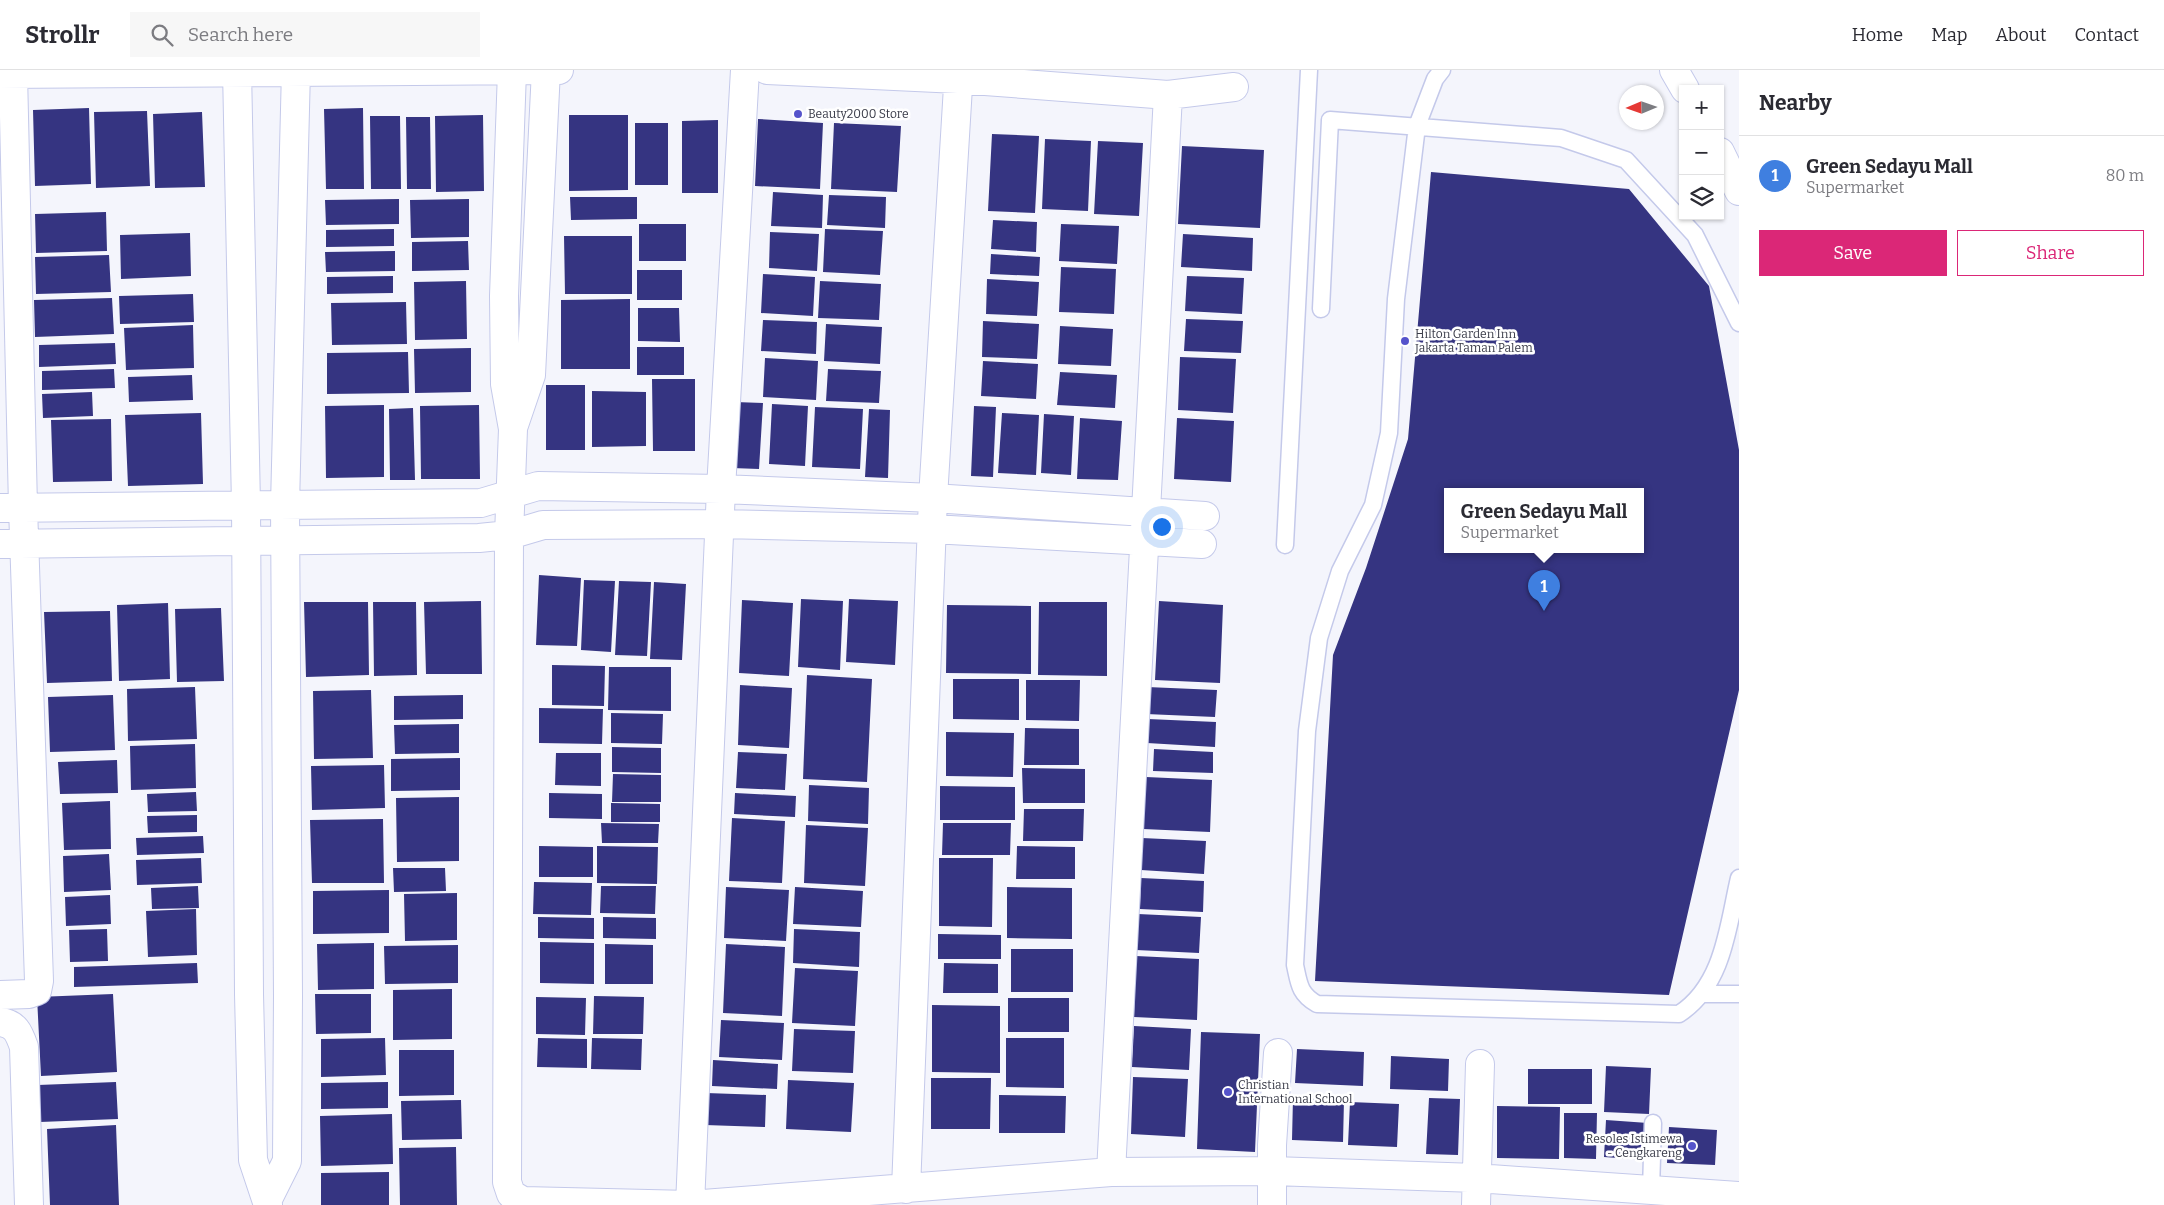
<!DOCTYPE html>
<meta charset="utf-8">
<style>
:root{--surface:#fff;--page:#f7f7f7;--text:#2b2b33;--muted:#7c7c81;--line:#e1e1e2;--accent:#db2777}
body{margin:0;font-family:Bitter,serif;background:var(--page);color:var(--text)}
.controls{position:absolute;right:15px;top:15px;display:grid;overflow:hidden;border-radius:0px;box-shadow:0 1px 4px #0004}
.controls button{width:45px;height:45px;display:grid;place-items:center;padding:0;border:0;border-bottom:1px solid var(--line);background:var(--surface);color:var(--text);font:25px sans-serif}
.compass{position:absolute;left:1619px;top:15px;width:45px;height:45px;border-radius:50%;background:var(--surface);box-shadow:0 1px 4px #0004;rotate:268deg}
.you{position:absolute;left:1161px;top:456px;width:18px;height:18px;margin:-12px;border:4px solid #fff;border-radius:50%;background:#1a73e8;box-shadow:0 0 0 8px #1a73e833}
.badge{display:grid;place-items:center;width:32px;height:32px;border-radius:50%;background:var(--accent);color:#fff;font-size:16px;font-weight:700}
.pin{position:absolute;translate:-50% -41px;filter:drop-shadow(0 1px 2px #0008)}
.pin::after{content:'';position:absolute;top:26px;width:18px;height:15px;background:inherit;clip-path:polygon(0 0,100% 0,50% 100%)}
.popup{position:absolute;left:1444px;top:418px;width:200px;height:65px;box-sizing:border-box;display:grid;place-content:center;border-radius:0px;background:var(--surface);filter:drop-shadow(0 1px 4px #0005);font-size:16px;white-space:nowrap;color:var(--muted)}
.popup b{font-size:19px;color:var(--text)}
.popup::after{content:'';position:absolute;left:50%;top:100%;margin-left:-10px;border:10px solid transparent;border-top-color:var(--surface)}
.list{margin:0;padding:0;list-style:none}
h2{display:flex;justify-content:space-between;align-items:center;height:65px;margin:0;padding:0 20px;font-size:21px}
h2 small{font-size:16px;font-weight:400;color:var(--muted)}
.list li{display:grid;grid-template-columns:32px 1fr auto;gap:15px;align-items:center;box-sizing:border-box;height:80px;padding:0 20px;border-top:1px solid var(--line)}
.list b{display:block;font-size:19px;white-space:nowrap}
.list p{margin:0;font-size:16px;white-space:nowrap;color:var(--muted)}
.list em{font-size:16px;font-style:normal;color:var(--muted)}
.actions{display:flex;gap:10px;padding:15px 20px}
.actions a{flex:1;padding:11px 0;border:1px solid var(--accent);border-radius:0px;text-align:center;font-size:18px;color:var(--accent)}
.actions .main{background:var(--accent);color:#fff}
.icon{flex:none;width:28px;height:28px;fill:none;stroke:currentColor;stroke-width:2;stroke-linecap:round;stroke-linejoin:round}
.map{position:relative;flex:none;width:1739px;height:1135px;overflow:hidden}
header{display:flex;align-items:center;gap:30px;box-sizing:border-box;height:70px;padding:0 25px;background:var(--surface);border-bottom:1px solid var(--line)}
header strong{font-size:24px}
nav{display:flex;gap:28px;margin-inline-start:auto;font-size:18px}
.search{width:350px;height:45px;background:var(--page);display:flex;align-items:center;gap:12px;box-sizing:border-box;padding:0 18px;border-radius:0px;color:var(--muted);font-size:19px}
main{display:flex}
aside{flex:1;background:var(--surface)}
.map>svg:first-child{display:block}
</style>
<header>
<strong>Strollr</strong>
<div class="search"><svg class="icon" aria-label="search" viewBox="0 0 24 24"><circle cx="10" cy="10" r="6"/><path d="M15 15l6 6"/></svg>Search here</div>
<nav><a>Home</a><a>Map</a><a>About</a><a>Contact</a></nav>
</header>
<main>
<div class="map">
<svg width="1739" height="1135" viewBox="0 0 1739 1135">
<rect width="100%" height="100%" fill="#f4f5fc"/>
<path fill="#353481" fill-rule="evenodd" d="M89 38 91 114 35 116 33 40Z
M363 38 364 119H326L324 39Z
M147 41 150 116 96 118 94 42Z
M202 42 205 117 155 118 153 44Z
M483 45 484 121 436 122 435 46Z
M569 45H628V120L569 121Z
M370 46H400L401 119H371Z
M406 47H430L431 119H407Z
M758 49 823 53 820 119 755 116Z
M718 50V123H682V51Z
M635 53H668V115H635Z
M834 53 901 56 897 122 831 119Z
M992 64 1039 66 1035 143 988 141Z
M1045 69 1091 71 1088 141 1042 139Z
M1098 71 1143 73 1139 146 1094 144Z
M1182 76 1264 80 1260 158 1178 154Z
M1431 102 1629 119 1709 216 1739 380V620L1669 925 1315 911 1333 585 1366 498 1408 369ZM1448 422H1640V480H1448Z
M773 122 823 125 822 158 771 156Z
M829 125 886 127 885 158 827 155Z
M570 127H637V149L571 150Z
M399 129V154L326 155 325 130Z
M469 129V167L411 168 410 130Z
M106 142 107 181 36 183 35 144Z
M993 150 1037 152 1036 182 991 179Z
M639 154H686V191H639Z
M1061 154 1119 156 1117 194 1059 191Z
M394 159V176L326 177V160Z
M825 159 883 161 880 205 823 202Z
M770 162 819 164 817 201 769 198Z
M190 163 191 206 121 209 120 165Z
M1183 164 1253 168 1252 201 1181 197Z
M564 166H632V224H565Z
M468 171 469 200 412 201V172Z
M395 181V201L326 202 325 182Z
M991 184 1040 187 1039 206 990 204Z
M109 185 111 222 36 224 35 187Z
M1061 197 1116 199 1114 244 1059 242Z
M637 200H682V230H637Z
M763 204 815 207 813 246 761 243Z
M393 206V223L327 224V207Z
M1187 206 1244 208 1242 244 1185 241Z
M987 209 1039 212 1037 246 986 244Z
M466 211 467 269 415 270 414 212Z
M820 211 881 214 879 250 818 248Z
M193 224 194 252 120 254 119 226Z
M112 228 114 264 35 267 34 230Z
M630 229V299H561V230Z
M406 232 407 274 332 275 331 233Z
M638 238H679L680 272 638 271Z
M1186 249 1243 251 1241 283 1184 281Z
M763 250 817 252 816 284 761 281Z
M983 251 1039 254 1037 289 982 287Z
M826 254 882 257 880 294 824 291Z
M193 255 194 298 126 300 124 258Z
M1060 256 1113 259 1111 296 1058 294Z
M115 273 116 294 39 297V275Z
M637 277H684V305H637Z
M471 278V322L415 323 414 279Z
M408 282 409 323 327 324V283Z
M1180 287 1236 289 1233 343 1178 340Z
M765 288 818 291 816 330 763 327Z
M983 291 1038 294 1036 329 981 326Z
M114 299 115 318 42 320V301Z
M828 299 881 301 879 333 826 331Z
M1060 302 1117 305 1115 338 1057 335Z
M192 305 193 330 129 332 128 307Z
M652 309H695V381H653Z
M546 315H585V380H546Z
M592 321 646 322V376L592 377Z
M92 322 93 346 43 348 42 324Z
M735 332 763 333 759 399 732 398Z
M772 334 808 336 805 396 769 394Z
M384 335V407L326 408 325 336Z
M479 335 480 409H421L420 336Z
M974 336 996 337 993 407 971 406Z
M815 337 863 339 860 399 812 397Z
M413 338 415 410H390L389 339Z
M869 339 890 340 888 408 865 407Z
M201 343 203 414 128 416 125 345Z
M1002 343 1039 345 1036 405 998 403Z
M1044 344 1074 346 1071 405 1041 403Z
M1080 348 1122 351 1118 410 1077 409Z
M1177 348 1234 351 1231 412 1174 409Z
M111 349 112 411 53 412 51 350Z
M539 505 581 508 577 576 536 575Z
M584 510 615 511 611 582 581 580Z
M619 511 651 512 647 586 615 585Z
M654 512 686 514 682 590 650 589Z
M801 529 843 531 840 600 798 597Z
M849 529 898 531 895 595 846 592Z
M742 530 793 533 789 606 739 603Z
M481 531 482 604H426L424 532Z
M1159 531 1223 535 1220 613 1155 610Z
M304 532H368L369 605 306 607Z
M373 532H416L417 605 374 606Z
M1039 532H1107V606L1038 605Z
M168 533 170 609 119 611 117 535Z
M947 535 1031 536V604L946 603Z
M221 538 224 611 177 612 175 539Z
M110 541 112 611 47 613 44 542Z
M552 595 605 596 604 636 552 635Z
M609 597H671V641L608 640Z
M807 605 872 609 867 712 803 709Z
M953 609H1019V650L953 649Z
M1026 610H1080L1079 651 1026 650Z
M740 615 792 618 789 678 738 675Z
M195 617 197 669 128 671 127 619Z
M1147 617 1217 620 1215 647 1146 644Z
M371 620 373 688 314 689 313 621Z
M113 625 115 680 50 682 48 627Z
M463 625V649L394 650V626Z
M539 638 603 639 602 674 539 673Z
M611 643 663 644 662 674 611 673Z
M1148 649 1216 652 1215 677 1147 673Z
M459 654V683L395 684 394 655Z
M1025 658 1079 659V695H1024Z
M946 662 1014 663 1013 707 946 706Z
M195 674 196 718 131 720 130 676Z
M612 677 661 678V703L612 702Z
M1154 679 1213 682V703L1153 701Z
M738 682 787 684 785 720 736 718Z
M556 683H601V716L555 715Z
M460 688V720L391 721V689Z
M117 690 118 723 60 724 58 692Z
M384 695 385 738 312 740 311 696Z
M1022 698 1085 699V733H1023Z
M613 704 661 705V732H612Z
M1146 707 1212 710 1210 762 1143 759Z
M809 715 869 718 868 754 808 751Z
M940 716 1015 717V750H940Z
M196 722 197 741 148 742 147 724Z
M549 723 602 724V749L549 748Z
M735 723 796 726 795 747 734 744Z
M459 727V791L397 792 396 728Z
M110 731 111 779 64 780 62 733Z
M611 733 660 734V752H611Z
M1024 739H1084L1083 771H1023Z
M197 745V762L148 763 147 746Z
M732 748 785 751 782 813 729 811Z
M383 749 384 813H312L310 750Z
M601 753 659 754 658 773H602Z
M943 753H1011L1010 785H942Z
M806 755 868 758 865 816 804 813Z
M203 766 204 783 137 785 136 768Z
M1142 768 1206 771 1204 804 1141 800Z
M539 776 593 777V807H539Z
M597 776 658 777 657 814 597 813Z
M1017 776 1075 777V809H1016Z
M109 784 111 820 64 822 63 786Z
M201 788 202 813 137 815 136 790Z
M939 788H993L992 857 939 856Z
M393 798H445L446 821 394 822Z
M1141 808 1204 811 1203 842 1140 839Z
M534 812 592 813 591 845 533 844Z
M198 816 199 838 152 839 151 818Z
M601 816H656L655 844 600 843Z
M726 817 789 820 786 871 724 868Z
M795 817 863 821 861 857 793 854Z
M1007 817 1072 818V869L1007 868Z
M389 820V863L313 864V821Z
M457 823V870L405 871 404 824Z
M110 825 111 854 66 856 65 827Z
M196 839 197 885 148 887 146 841Z
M1138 844 1201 847 1199 883 1136 880Z
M538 847 594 848V869L538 868Z
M603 847 656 848V869L603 868Z
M107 859 108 891 70 892 69 860Z
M794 859 860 862 859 897 793 893Z
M938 864 1001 865V889H938Z
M540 872 594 873V914L540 913Z
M374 873V919L318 920 317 874Z
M605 874 653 875V914H605Z
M726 874 785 877 782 946 723 943Z
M458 875V913L385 914 384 876Z
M1011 879H1073V922H1011Z
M1136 886 1199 889 1197 950 1134 947Z
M197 893 198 913 74 917V897Z
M944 893 998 894V923H943Z
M795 898 858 901 855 956 792 953Z
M452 919V969L393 970V920Z
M113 924 117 1002 41 1006 37 927Z
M315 924H371V963L316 964Z
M594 926 644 927 643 964H593Z
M536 927 586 928 585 965 536 964Z
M1008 928H1069V962H1008Z
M932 935 1000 936V1003L932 1002Z
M721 950 784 953 782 990 719 987Z
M1134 956 1191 959 1189 1000 1132 997Z
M794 959 855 961 853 1003 792 1001Z
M1201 962 1260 964 1255 1082 1197 1079Z
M385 968 386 1005 321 1007V969Z
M538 968 587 969V998L537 997Z
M592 968 642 969 641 1000 591 999Z
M1006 968H1064V1018L1006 1017Z
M1297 979 1364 982 1363 1016 1295 1013Z
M399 980H454V1025L399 1026Z
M1391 986 1449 989 1448 1021 1390 1019Z
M713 990 778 994 777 1019 712 1016Z
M1606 996 1651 998 1649 1044 1604 1042Z
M1528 999H1592V1034H1528Z
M1133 1007 1188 1009 1185 1067 1131 1064Z
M931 1008H991L990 1059H931Z
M788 1010 854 1013 851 1062 786 1059Z
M116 1012 118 1049 40 1052 38 1015Z
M388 1012V1038L321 1039V1013Z
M706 1023 766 1025 765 1057 705 1055Z
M999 1025 1066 1026 1065 1063H999Z
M1293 1028 1344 1030 1343 1072 1292 1070Z
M1429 1028 1460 1029 1458 1085 1426 1084Z
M461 1030 462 1069 402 1070 401 1031Z
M1350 1032 1399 1034 1397 1077 1348 1075Z
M1497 1036 1560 1037 1559 1089 1497 1088Z
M1564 1043H1597L1596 1089 1564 1088Z
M392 1044 393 1094 321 1096 320 1046Z
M1606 1050 1648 1053 1646 1090 1604 1087Z
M116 1055 119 1135H50L47 1059Z
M1669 1057 1717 1060 1715 1095 1667 1093Z
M456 1077 457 1135H400L399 1078Z
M389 1102V1135H321V1103Z"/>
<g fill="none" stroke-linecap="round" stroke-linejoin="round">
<g stroke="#c4c9ea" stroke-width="19">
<path id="lane" d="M1442 0 1435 9 1417 56 1396 229 1389 363 1373 435 1340 501 1319 568 1307 661 1295 895C1299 913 1299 924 1317 934L1679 944C1724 915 1728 855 1739 808
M1321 239 1330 50 1561 68 1626 90 1695 165 1739 253
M1285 475 1309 0
M1703 924H1739
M1651 1120 1653 1053"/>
</g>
<g stroke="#c4c9ea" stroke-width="30">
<path id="street" d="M237 0 246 435 249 924 253 1090 268 1135
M767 0 958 9 1168 25 1234 17
M512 1 504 226 505 314 513 359 509 465 507 1112 511 1124 523 1131 690 1135 1111 1102 1273 1101 1476 1108 1739 1126
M0 4 559 0
M514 355 531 305 546 0
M0 438 481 433 538 416 721 419 933 428 1205 446
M0 474 479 468 509 465 543 455 720 454 932 459 1202 474
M0 925 29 924 37 921 39 911 23 437 13 3
M0 952C16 954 19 963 24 977L29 1135
M1111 1102 1168 25
M906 1119 933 428 959 0
M268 1129 287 1091 288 926 285 435 296 0
M690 1135 721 419 745 0
M1272 1135V1075L1278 983
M1476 1135 1480 994"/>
</g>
<g stroke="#c4c9ea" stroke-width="30">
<path id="secondary" d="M1674 0 1685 19
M1720 82 1739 121"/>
</g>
<use href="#lane" stroke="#fff" stroke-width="16"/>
<use href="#street" stroke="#fff" stroke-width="28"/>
<use href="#secondary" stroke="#fff" stroke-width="28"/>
</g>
<g fill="#5553cb" stroke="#fff" stroke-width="2">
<circle cx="798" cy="44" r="5"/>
<circle cx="1405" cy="271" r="5"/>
<circle cx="1228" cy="1022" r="5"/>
<circle cx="1692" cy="1076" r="5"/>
</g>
<g text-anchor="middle" stroke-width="5" stroke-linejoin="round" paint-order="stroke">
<g font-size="12" fill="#383a47" stroke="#fff" text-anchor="start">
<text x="808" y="48">Beauty2000 Store</text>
<text x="1415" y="268">Hilton Garden Inn<tspan x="1415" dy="14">Jakarta Taman Palem</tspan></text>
<text x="1238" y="1019">Christian<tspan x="1238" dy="14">International School</tspan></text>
<text x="1682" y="1073" text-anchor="end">Resoles Istimewa<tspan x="1682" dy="14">- Cengkareng</tspan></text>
</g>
</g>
</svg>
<div class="controls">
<button>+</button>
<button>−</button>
<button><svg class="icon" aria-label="layers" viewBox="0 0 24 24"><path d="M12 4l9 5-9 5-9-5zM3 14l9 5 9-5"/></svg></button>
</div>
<svg class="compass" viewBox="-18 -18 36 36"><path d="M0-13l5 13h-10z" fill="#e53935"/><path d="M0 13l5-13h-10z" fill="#7c7c81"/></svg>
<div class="you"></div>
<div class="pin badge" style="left:1544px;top:541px;background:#3f7fe0">1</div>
<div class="popup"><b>Green Sedayu Mall</b>Supermarket</div>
</div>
<aside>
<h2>Nearby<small></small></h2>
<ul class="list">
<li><span class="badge" style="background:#3f7fe0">1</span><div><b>Green Sedayu Mall</b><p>Supermarket</p></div><em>80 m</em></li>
</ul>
<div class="actions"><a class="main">Save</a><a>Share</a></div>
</aside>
</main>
